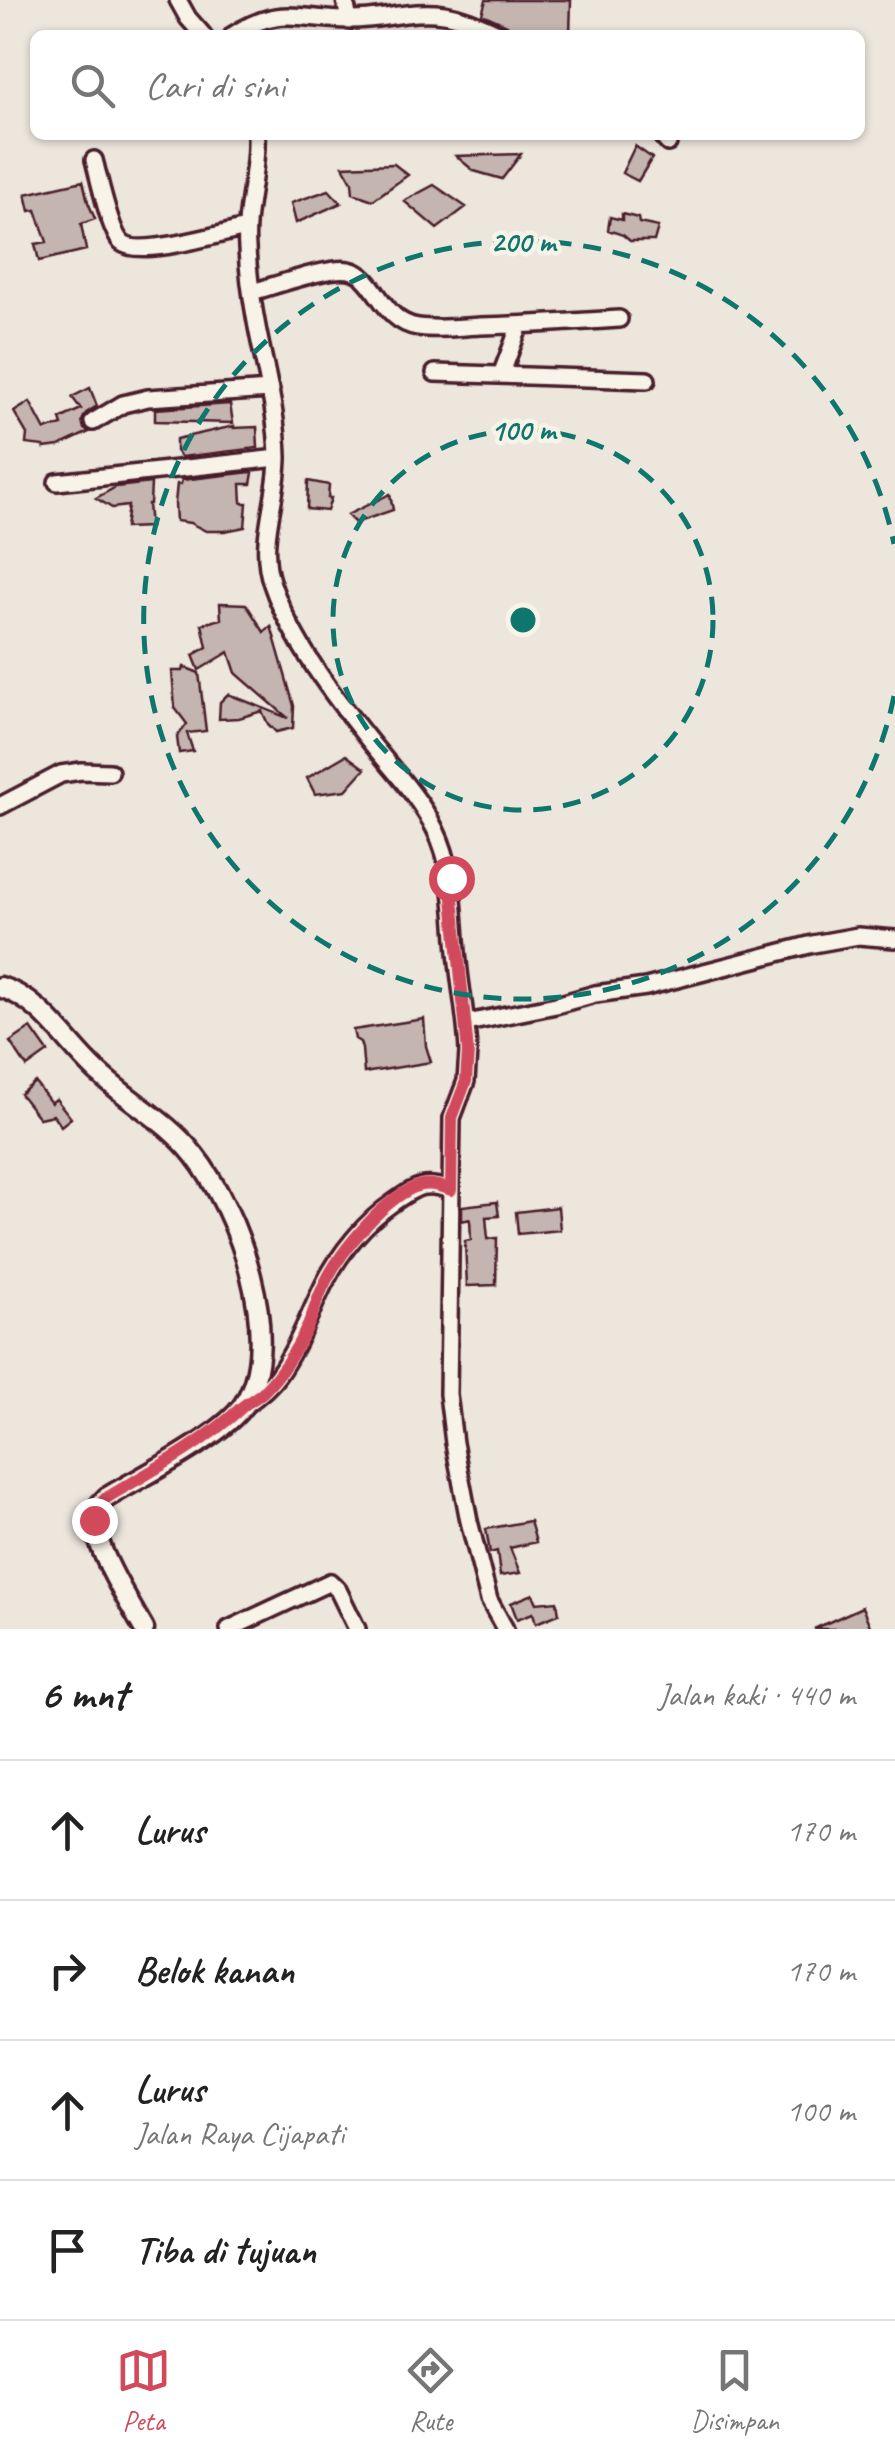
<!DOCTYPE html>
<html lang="id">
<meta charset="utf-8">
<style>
:root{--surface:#fff;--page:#f2f2f2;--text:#222;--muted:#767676;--line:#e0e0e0;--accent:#d1495b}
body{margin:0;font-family:Caveat,sans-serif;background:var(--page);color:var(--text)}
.stop{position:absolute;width:30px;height:30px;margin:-22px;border:8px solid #d1495b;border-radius:50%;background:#fff}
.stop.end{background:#d1495b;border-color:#fff;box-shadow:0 2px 10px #0008}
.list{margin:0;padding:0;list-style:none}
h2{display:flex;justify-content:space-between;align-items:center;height:130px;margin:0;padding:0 40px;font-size:42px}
h2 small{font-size:32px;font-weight:400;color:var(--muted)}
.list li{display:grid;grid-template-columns:65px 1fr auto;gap:30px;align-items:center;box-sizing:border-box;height:140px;padding:0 40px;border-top:2px solid var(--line)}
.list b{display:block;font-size:38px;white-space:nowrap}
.list p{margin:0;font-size:32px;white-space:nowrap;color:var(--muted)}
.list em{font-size:32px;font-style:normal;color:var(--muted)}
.icon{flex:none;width:55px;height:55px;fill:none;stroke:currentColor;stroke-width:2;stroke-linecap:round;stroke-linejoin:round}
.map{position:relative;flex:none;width:895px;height:1629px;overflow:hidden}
.search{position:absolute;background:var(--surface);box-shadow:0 2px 8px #0004;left:30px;right:30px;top:30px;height:110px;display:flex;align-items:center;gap:25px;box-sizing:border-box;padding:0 35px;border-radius:15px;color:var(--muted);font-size:38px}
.sheet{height:690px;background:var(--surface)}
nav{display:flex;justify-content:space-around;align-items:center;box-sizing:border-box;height:140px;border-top:2px solid var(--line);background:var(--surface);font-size:28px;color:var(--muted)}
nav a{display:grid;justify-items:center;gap:5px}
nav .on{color:var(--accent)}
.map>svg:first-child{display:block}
</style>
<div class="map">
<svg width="895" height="1629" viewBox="0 0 895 1629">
<rect width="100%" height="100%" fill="#ece6dd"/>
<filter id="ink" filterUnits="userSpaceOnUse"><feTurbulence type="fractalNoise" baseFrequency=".01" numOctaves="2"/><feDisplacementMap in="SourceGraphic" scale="20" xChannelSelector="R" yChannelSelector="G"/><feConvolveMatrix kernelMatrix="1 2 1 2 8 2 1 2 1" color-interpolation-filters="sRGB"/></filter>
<g filter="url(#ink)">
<path fill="#c4b5b0" stroke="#4a1f2b" stroke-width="2.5" d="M486 0H571L570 35H520L513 32 507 25 482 14Z
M635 146 652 158 638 181 622 173Z
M521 154 502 179 474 171 456 156Z
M394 164 408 175 373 200 353 193 352 182 343 166Z
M83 181 88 202 95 219 81 224 86 250 39 261 35 244 47 242 36 210 30 211 26 194Z
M434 185 466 207 437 229 404 201Z
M329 190 341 203 296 223 291 203Z
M622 214 638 218 639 223 658 227 654 241H630L623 235 608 230 610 217 622 220Z
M90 388 97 406 86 413 82 421 84 429 89 432 59 446 44 448V446L26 444 27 434 14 412 30 402 45 430 62 425 60 419 81 409 72 397Z
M230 404 233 423 155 421V409Z
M234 426V428L257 427 258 448 181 457 176 451V439Z
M251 472 253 473 251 484H241L242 503H247L245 527 225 531H206L190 523 176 521 175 503 177 484H181L182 480Z
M308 481 329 485 328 498H331L327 511 307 509Z
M151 483 150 504H148L150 527 125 528 128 506 112 508 96 498 116 487Z
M390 494 393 510 355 523 347 515Z
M220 603 246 604 264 632 271 626 294 706 293 728 276 732 268 724 262 711 239 718 219 719 220 702 228 694 288 718 236 673 229 652 199 670 193 655 207 647 202 624 221 619Z
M184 667 199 673 206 731 187 733 193 751 179 753 177 737 187 724 175 708 172 671H183Z
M346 755 365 769 346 790 315 794 307 778Z
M424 1019 426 1046 431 1062 364 1073 362 1049 360 1042 355 1039 353 1030Z
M31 1028 48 1052 27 1067 10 1042Z
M35 1082 51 1103 56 1099 71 1118 61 1126 53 1115 39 1118 20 1094Z
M497 1202 499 1216 486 1217 488 1239 497 1238 496 1285 467 1286 465 1241 471 1240 470 1219 462 1221V1206Z
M558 1207 560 1230 518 1234 516 1212Z
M530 1521 536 1542 510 1548 520 1573 500 1576 497 1551 490 1553 486 1529Z
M533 1594 537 1603 557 1601 559 1614 536 1623 533 1613 517 1619 511 1603Z
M862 1607 870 1626 864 1629H814Z"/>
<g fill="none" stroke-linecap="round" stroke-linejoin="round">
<g stroke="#4a1f2b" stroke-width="22">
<path id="minor" d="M178 0 188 18 203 35
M345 0 349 21
M233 35C283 3 300 21 352 20 383 20 413 9 444 14 464 17 484 27 502 35
M256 135C258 173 244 210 247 248 248 270 251 294 255 316 263 363 277 408 278 457 278 500 257 542 272 584 292 642 334 697 372 744 394 771 419 797 435 829 456 871 453 917 458 962 461 992 467 1022 468 1052L466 1081 452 1118 448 1394 454 1443 469 1521 489 1600 505 1629
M661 135 668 143
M94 160C99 178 110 232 122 243 139 258 223 233 246 228
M252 292C274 286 329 266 349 270 377 275 381 322 418 327 438 330 460 327 480 326 526 325 573 322 619 319
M435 373 647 380
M501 375 520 325
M93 422 123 404 148 398 271 390
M57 482 278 458
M0 806 61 774 81 771 110 772
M467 1023 556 1005 595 994 646 987 813 944 858 936 895 939
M244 1406C257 1397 269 1388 278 1375 298 1346 309 1315 324 1284 340 1252 365 1222 394 1202 417 1186 423 1181 451 1190
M229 1629 330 1582 338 1590 357 1629"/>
</g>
<g stroke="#4a1f2b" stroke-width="25">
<path id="major" d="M0 987C44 1000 69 1048 102 1076 132 1103 169 1123 194 1155 238 1210 285 1339 244 1404 225 1435 139 1478 106 1498 100 1504 95 1509 95 1518 93 1546 130 1604 144 1629"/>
</g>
<use href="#minor" stroke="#f7f3e8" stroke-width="15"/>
<use href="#major" stroke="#f7f3e8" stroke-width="18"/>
</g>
</g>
<g fill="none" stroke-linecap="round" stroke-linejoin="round" filter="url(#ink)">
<path stroke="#d1495b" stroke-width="12" d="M94 1520 97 1508 106 1498C153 1470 201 1445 241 1408 248 1401 258 1398 265 1390 283 1372 297 1348 308 1326 314 1312 318 1296 325 1283 340 1252 387 1194 421 1185 431 1183 441 1186 451 1190L452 1118 466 1081 468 1052 451 878"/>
</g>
<g fill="none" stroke="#0f766e" stroke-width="5" stroke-dasharray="18 12">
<circle cx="523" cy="620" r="190"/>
<path d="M894 696A379 379 0 1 1 894 544"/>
</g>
<circle cx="523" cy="620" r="15" fill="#0f766e" stroke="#f7f3e8" stroke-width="5"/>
<g font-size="30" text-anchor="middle" font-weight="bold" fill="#0f766e" stroke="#f7f3e8" stroke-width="9" stroke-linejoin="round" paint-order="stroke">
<text x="523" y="252">200 m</text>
<text x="523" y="440">100 m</text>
</g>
</svg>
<div class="stop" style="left:451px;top:878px"></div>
<div class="stop end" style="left:94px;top:1520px"></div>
<div class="search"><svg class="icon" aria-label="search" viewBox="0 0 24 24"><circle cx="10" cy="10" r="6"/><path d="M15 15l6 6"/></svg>Cari di sini</div>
</div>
<section class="sheet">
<h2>6 mnt<small>Jalan kaki · 440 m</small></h2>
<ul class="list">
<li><svg class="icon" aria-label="ahead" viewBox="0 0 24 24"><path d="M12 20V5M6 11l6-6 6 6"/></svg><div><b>Lurus</b></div><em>170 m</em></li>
<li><svg class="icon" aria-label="right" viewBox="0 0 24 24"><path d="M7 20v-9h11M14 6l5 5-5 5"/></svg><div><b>Belok kanan</b></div><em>170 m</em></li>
<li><svg class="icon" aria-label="ahead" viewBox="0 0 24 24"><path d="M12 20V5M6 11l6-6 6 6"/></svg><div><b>Lurus</b><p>Jalan Raya Cijapati</p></div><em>100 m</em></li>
<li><svg class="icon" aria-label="arrive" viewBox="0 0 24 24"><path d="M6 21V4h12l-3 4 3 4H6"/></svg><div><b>Tiba di tujuan</b></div></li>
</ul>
</section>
<nav>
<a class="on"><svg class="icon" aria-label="map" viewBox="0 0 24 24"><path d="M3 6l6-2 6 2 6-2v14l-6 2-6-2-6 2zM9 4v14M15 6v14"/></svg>Peta</a>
<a><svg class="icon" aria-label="directions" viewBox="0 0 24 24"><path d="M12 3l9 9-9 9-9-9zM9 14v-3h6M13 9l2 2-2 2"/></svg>Rute</a>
<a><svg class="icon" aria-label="saved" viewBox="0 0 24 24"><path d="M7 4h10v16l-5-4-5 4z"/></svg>Disimpan</a>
</nav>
